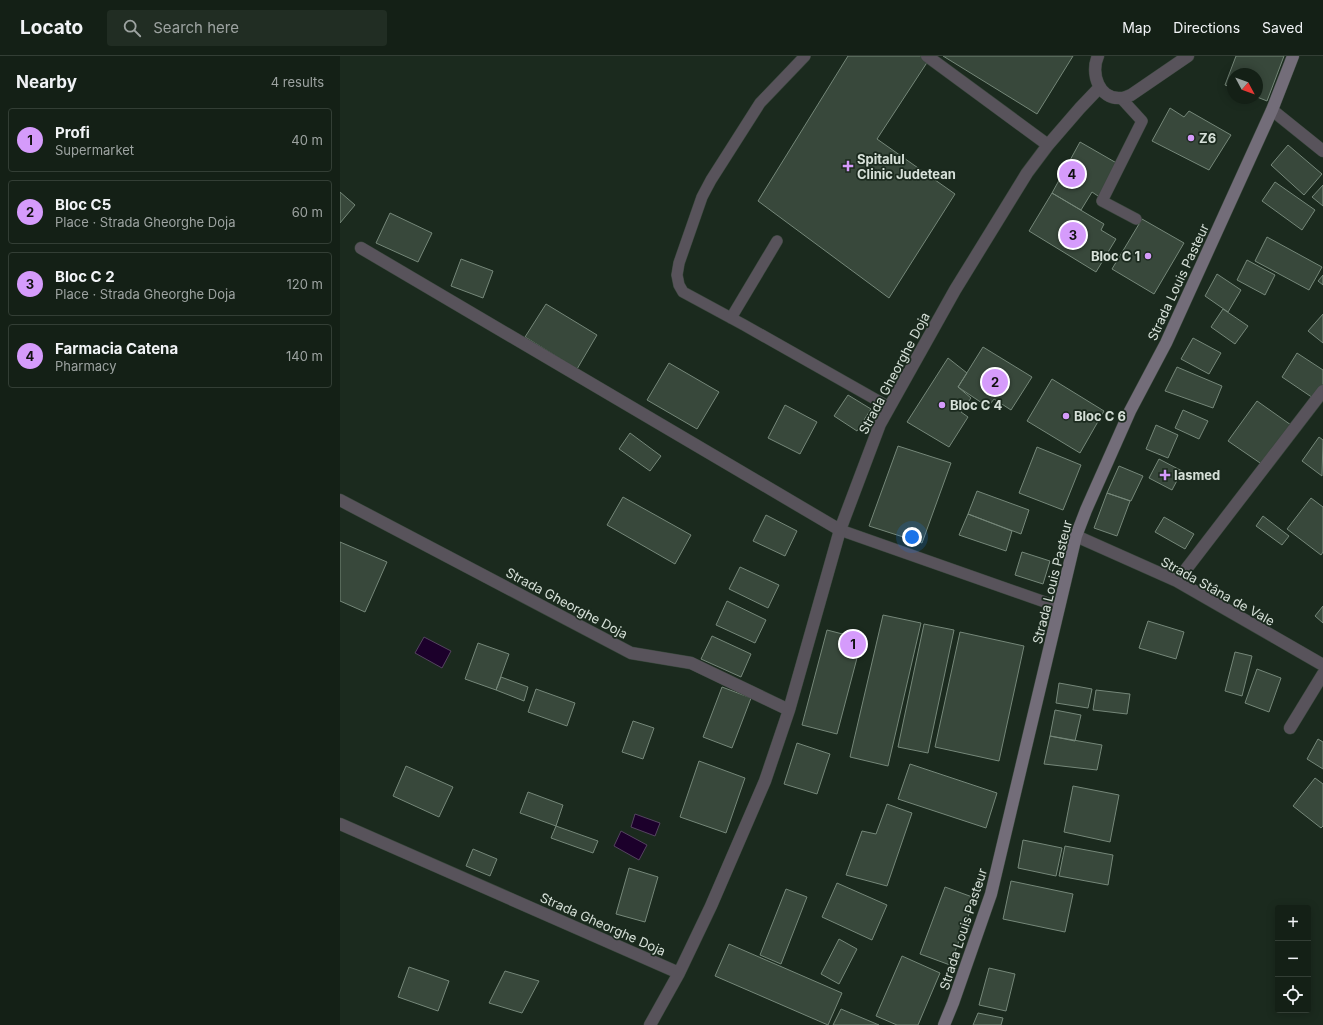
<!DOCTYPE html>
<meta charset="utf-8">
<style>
:root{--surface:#142016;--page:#212d23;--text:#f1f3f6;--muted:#9da3a1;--line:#333e35;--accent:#d59bfb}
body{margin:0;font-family:Inter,sans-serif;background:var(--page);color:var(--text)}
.controls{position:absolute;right:12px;bottom:12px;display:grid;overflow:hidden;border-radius:4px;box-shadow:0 2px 10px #0003}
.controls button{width:36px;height:36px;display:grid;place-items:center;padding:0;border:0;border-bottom:1px solid var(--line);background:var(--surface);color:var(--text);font:20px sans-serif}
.compass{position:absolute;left:887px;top:12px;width:36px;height:36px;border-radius:50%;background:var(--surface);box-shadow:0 2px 10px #0003;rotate:131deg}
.you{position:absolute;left:572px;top:481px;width:14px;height:14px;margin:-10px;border:3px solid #fff;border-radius:50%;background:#1a73e8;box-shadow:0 0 0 6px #1a73e833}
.badge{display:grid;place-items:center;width:26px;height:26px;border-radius:50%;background:var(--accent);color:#111;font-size:13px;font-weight:700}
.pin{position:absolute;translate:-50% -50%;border:2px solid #fff;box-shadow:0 1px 4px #0006}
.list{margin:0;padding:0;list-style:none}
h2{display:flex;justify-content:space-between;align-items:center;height:52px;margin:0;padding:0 16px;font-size:17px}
h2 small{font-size:13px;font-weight:400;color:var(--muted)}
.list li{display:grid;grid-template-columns:26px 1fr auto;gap:12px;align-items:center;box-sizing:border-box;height:64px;margin:0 8px 8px;padding:0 8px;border:1px solid var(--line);border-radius:4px}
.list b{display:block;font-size:15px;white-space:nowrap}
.list p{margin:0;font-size:13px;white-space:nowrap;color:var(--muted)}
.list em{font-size:13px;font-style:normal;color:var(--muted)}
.icon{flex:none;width:22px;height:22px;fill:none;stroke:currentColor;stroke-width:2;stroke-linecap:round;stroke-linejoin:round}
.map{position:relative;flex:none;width:983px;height:969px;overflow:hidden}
header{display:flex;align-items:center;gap:24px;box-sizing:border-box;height:56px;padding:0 20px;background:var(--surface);border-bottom:1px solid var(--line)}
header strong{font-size:19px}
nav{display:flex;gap:22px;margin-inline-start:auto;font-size:14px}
.search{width:280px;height:36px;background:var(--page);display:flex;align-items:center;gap:10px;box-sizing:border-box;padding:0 14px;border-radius:4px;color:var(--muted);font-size:15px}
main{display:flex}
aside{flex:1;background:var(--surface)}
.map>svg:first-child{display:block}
</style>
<header>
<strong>Locato</strong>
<div class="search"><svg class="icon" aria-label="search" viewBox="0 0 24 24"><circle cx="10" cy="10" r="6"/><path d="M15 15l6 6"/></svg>Search here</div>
<nav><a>Map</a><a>Directions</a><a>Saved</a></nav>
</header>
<main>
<aside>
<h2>Nearby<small>4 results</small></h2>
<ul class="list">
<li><span class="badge">1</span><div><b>Profi</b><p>Supermarket</p></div><em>40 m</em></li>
<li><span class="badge">2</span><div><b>Bloc C5</b><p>Place · Strada Gheorghe Doja</p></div><em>60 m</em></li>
<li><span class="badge">3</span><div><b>Bloc C 2</b><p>Place · Strada Gheorghe Doja</p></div><em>120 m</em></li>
<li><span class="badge">4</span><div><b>Farmacia Catena</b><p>Pharmacy</p></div><em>140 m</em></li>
</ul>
</aside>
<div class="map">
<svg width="983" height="969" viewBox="0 0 983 969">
<rect width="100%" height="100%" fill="#1b2a1e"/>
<path fill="#1c002b" stroke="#54435f" d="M84 581 111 595 102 612 75 597Z
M295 758 320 767 315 780 291 771Z
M281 775 307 789 299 804 274 790Z"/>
<path fill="#38483b" stroke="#758779" d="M508 0H581L588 5 537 83 615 138 549 242 418 145Z
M603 0H733L697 58Z
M896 0H944L927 45 917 41V18H893V32L885 29Z
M830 52 844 61 849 55 891 79 869 114 812 85Z
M740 86 780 109 761 142 752 136 741 154 712 137Z
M948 89 982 118 964 139 931 109Z
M935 126 975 154 962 174 922 145Z
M983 129V150L972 141Z
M0 136 15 149 0 167Z
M712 137 764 168 761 174 776 183 756 216 689 175Z
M50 157 92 177 78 206 36 187Z
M802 163 844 187 814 238 772 213Z
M927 181 982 211 969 234 915 205Z
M121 203 153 215 143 242 111 230Z
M907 204 935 219 925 239 897 224Z
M877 218 901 234 888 256 865 240Z
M983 219V229L978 225Z
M206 248 257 279 237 313 185 281Z
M883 253 908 270 895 288 871 271Z
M983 258V287L968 275Z
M853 282 881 297 869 318 841 303Z
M643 291 692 321 671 354 654 343 648 351 618 331Z
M957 297 983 314V333L976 344 942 321Z
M608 302 627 317 618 331 631 342 621 356 628 361 609 391 567 366Z
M329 307 379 336 357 373 307 344Z
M837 311 882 330 873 352 825 335Z
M712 323 764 355 740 397 687 365Z
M508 339 531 353 517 375 494 360Z
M917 345 951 369 923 409 888 385Z
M445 349 477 366 460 398 428 382Z
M843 354 868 365 859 383 835 372Z
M816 369 838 379 828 402 806 393Z
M290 377 321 400 310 415 279 393Z
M979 381 983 384 982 420 962 405Z
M558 390 611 407 582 487 529 470Z
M697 391 741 409 723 454 679 437Z
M819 403 842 415 832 434 809 422Z
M779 410 803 420 791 445 767 437Z
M637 435 689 454 681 478 628 458Z
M767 437 790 445 777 480 754 472Z
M283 441 351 479 335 508 267 469Z
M971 442 983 451V496L981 499 947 473Z
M628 458 672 475 666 495 619 479Z
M426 459 457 475 445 500 413 485Z
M923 460 949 480 942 489 916 470Z
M824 461 854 478 845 493 815 476Z
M0 486 47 506 25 556 0 545Z
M682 496 710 505 703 528 675 519Z
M400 511 439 529 428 552 389 533Z
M387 545 426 564 415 587 376 569Z
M983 550V567L975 560Z
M543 559 581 567 548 710 510 701Z
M808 565 844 576 836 603 799 592Z
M584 568 614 574 588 697 558 691Z
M487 574 522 583 497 678 462 669Z
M620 576 684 590 659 705 595 691Z
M372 580 411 598 401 621 361 603Z
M138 587 169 598 156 634 125 623Z
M895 596 912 600 902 640 885 635Z
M917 613 941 622 929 656 905 647Z
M161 621 188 631 184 645 156 634Z
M719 627 752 633 748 652 716 647Z
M382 631 411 642 392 692 363 681Z
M196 633 235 647 227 670 188 656Z
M756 634 790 638 787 658 753 654Z
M715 654 741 659 735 685 710 680Z
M293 665 314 672 303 703 282 696Z
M710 680 762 689 757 714 704 708Z
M978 683 983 686V713L967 703Z
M457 687 490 698 477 738 444 728Z
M359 705 405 722 386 777 340 761Z
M570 708 657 737 646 772 558 743Z
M66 710 113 731 99 761 53 740Z
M975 722 983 728V770L981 772 953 750Z
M733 730 779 739 770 786 724 776Z
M188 736 223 749 216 770 180 757Z
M547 748 572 757 547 830 506 819 522 775 536 778Z
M216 770 258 785 253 797 211 782Z
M683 784 722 792 716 820 678 812Z
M725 790 773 799 768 829 719 820Z
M133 793 157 803 150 820 126 810Z
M289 812 318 821 305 866 276 858Z
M671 825 733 838 725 876 663 863Z
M497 827 547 849 532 884 482 861Z
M605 831 635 842 610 909 580 898Z
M446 833 467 841 441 908 420 899Z
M499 883 517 893 499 928 481 918Z
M389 888 502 937 488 969 375 920Z
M562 900 600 917 578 969H557L536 960Z
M69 911 109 925 98 955 58 941Z
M649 912 675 918 666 955 639 949Z
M165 915 199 925 182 957 149 947Z
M501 953 539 969H493Z
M638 957 663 962 661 969H633Z"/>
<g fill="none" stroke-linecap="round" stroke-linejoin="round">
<g stroke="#39473c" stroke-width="12">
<path id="lane" d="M465 0 420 47 371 124 362 141 339 207 337 219 339 229 343 236 404 269 549 351
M781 42 802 65 762 145 796 163
M391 262 437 185
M500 474 719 551"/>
</g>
<g stroke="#39473c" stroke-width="13">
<path id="street" d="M587 0 708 89
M758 0C750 17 759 44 781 42 784 42 788 40 791 39L848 0
M932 54 983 95
M21 192 500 474
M0 444 291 597 351 607 449 654
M736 480 837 525 983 609
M837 525 983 335
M950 672 983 618
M0 768 339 917
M310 969 339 917 371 850 425 725 449 654 500 474 540 368 615 234 687 117 708 89 740 52 760 31"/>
</g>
<g stroke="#39473c" stroke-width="13">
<path id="secondary" d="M604 969 613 947 651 838 736 480 746 454 790 355 826 287 932 54 953 0"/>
</g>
<use href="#lane" stroke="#58535b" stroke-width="11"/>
<use href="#street" stroke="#58535b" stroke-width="12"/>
<use href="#secondary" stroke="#736d79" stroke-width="12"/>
</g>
<g fill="#d59bfb" stroke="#1b2a1e" stroke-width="1.5">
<circle cx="851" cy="82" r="4"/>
<path d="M506 104h4v4h4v4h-4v4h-4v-4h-4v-4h4z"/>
<circle cx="808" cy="200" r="4"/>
<circle cx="602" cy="349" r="4"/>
<circle cx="726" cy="360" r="4"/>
<path d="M823 413h4v4h4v4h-4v4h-4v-4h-4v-4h4z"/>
</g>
<g text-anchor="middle" stroke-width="3.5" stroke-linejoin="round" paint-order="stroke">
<g font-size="13" font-weight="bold" fill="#d6e0d8" stroke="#1b2a1e" text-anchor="start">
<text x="859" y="87">Z6</text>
<text x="517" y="108">Spitalul<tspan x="517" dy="15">Clinic Judetean</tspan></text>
<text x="800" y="205" text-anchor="end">Bloc C 1</text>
<text x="610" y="354">Bloc C 4</text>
<text x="734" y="365">Bloc C 6</text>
<text x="834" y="424">Iasmed</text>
</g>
<g font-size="13" fill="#d6e0d8" stroke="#1b2a1e">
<text transform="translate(838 226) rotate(-65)" y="5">Strada Louis Pasteur</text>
<text transform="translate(554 317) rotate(-62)" y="5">Strada Gheorghe Doja</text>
<text transform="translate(712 526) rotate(-76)" y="5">Strada Louis Pasteur</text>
<text transform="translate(878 535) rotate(29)" y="5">Strada Stâna de Vale</text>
<text transform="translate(227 547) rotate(28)" y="5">Strada Gheorghe Doja</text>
<text transform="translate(263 868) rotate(24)" y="5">Strada Gheorghe Doja</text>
<text transform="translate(623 873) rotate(-72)" y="5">Strada Louis Pasteur</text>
</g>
</g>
</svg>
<div class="controls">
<button>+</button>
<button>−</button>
<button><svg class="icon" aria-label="locate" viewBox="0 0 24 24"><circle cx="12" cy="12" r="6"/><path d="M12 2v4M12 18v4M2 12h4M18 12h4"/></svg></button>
</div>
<svg class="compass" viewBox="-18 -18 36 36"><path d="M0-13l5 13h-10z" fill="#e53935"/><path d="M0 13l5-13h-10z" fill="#9da3a1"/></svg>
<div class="you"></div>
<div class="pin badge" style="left:513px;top:588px">1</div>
<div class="pin badge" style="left:655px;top:326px">2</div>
<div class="pin badge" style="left:733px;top:179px">3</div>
<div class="pin badge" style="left:732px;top:118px">4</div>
</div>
</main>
